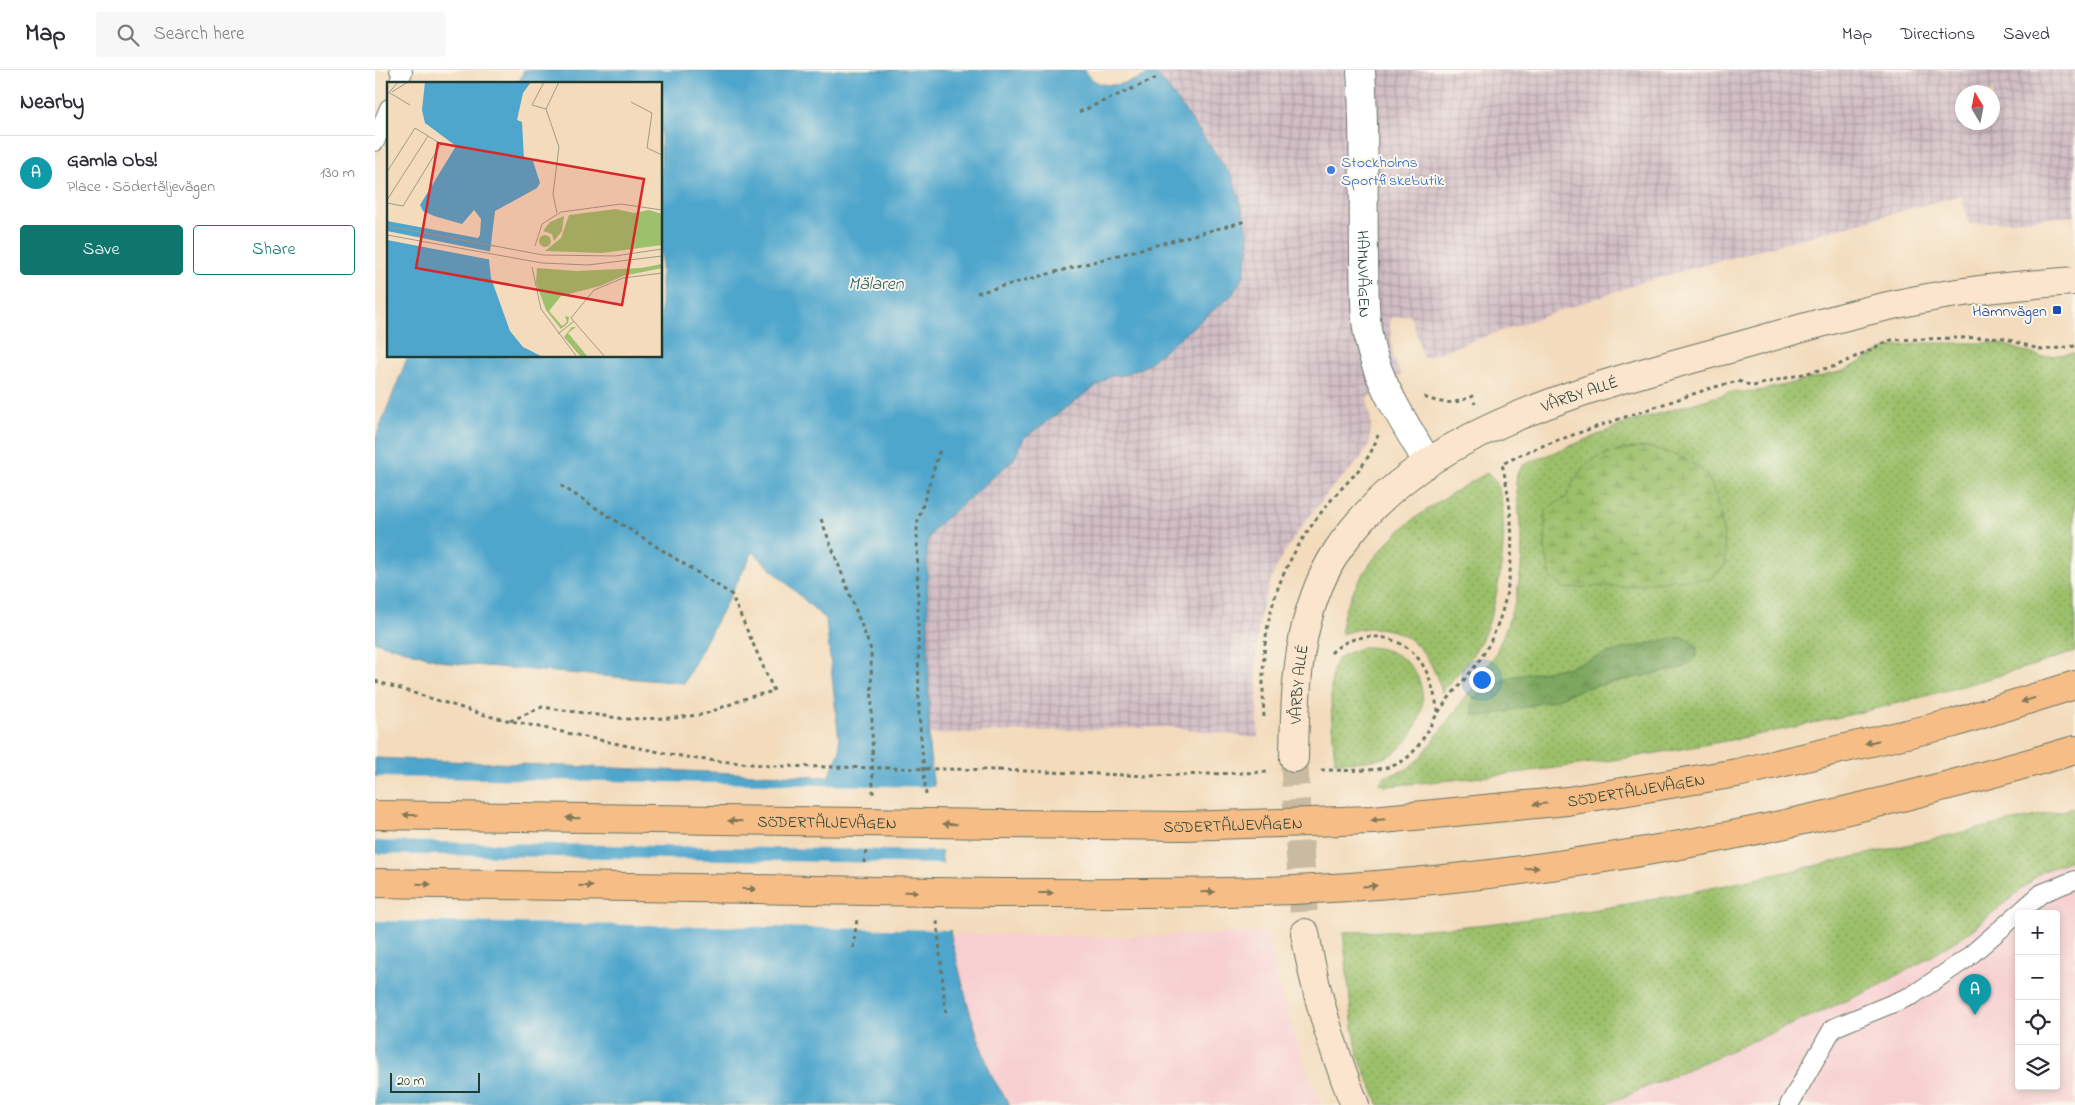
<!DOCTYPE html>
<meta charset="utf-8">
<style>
:root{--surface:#fff;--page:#f7f7f7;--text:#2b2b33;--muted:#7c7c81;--line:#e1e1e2;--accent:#0f766e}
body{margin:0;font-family:"Indie Flower",sans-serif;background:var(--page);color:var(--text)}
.controls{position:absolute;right:15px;bottom:15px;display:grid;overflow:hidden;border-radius:5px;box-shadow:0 2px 8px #0003}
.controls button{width:45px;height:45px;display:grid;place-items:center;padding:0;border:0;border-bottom:1px solid var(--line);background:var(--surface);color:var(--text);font:25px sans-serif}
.compass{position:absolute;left:1580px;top:15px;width:45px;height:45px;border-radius:50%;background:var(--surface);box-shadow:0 2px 8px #0003;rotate:350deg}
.scale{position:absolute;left:15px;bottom:12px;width:90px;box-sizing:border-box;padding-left:5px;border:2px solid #1f3d34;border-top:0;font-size:14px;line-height:18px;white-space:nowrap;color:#1f3d34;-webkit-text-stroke:4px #fbf7ec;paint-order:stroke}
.you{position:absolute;left:1106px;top:609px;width:18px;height:18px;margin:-12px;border:4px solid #fff;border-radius:50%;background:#1a73e8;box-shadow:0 0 0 8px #1a73e833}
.badge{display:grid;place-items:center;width:32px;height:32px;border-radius:50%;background:var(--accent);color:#fff;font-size:16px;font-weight:700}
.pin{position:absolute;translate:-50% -41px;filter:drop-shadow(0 1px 2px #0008)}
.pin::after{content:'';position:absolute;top:26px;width:18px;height:15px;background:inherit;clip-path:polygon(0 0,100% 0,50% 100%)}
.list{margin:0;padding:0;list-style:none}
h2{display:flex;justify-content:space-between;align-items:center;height:65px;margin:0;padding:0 20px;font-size:21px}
h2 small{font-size:16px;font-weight:400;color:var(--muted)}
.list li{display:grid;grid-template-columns:32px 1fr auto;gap:15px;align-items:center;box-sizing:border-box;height:75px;padding:0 20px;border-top:1px solid var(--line)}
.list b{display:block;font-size:19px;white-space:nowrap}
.list p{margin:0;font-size:16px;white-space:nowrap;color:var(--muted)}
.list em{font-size:16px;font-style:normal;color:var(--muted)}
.actions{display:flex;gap:10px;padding:15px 20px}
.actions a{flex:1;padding:11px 0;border:1px solid var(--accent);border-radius:5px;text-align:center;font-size:18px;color:var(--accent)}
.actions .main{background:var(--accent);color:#fff}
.icon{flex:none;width:28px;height:28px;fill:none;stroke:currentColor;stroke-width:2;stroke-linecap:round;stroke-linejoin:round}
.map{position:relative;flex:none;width:1700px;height:1035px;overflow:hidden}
header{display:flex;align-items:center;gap:30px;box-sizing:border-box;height:70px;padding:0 25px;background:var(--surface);border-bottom:1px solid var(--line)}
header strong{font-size:24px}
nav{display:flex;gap:28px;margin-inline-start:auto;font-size:18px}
.search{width:350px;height:45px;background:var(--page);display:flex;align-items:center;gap:12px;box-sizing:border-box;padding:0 18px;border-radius:5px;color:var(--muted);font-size:19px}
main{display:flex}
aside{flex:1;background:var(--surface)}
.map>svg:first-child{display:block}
</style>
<header>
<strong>Map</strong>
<div class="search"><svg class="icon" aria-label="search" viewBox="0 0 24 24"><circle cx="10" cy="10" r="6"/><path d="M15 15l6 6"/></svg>Search here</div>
<nav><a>Map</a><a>Directions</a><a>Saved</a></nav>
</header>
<main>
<aside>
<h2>Nearby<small></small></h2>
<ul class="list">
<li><span class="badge" style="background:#0f9aa8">A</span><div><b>Gamla Obs!</b><p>Place · Södertäljevägen</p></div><em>130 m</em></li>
</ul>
<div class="actions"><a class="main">Save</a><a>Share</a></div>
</aside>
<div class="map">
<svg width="1700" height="1035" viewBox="0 0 1700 1035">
<defs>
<pattern id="industrial-grid" width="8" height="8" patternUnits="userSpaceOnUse" patternTransform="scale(1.25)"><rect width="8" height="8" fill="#d2bdc5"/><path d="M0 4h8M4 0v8" fill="none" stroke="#aa9ba1"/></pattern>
<pattern id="grass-dots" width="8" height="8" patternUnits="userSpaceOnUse" patternTransform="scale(1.25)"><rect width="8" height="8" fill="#9cc06b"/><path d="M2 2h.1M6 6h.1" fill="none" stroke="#7f9d59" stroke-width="1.8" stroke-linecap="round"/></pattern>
<pattern id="forest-crowns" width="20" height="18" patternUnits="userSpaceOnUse" patternTransform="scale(1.25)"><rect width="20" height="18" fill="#7da65f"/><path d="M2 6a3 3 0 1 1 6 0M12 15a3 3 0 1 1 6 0" fill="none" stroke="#66884f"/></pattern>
<pattern id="wetland-marsh" width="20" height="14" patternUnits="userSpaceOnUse" patternTransform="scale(1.25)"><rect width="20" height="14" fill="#9cc06b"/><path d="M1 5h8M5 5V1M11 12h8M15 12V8" fill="none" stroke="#7f9d59"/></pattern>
</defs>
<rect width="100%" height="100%" fill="#fbf7ec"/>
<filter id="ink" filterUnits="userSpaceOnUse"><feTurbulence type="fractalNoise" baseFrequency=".02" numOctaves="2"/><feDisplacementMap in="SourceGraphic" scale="10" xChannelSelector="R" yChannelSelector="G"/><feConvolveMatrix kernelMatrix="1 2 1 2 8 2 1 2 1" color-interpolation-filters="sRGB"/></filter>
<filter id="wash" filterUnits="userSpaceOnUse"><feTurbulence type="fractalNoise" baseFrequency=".0096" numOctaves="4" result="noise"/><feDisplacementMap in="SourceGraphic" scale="20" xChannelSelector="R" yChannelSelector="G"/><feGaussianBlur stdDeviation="1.12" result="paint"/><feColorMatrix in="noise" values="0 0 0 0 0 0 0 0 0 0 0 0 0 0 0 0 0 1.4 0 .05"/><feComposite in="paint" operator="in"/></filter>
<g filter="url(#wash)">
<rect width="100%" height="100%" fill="#f3dbbc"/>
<path fill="#f7cfd0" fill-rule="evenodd" d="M1700 757V1035H1088ZM1644 844H1681V1016H1644Z
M893 863 906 926 945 1035H636L617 1007 605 974 592 932 576 866 583 864 738 867Z"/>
<path fill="url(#industrial-grid)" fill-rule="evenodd" d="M779 0H1700V146L1594 154 1586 125 1271 211 1048 288 1035 244 1014 249 1018 287 1026 305 992 328 996 354 994 375 983 392 958 416 926 457 906 487 894 515 885 545 881 578 883 668 795 657 554 664 552 479 554 467 570 447 639 389 649 368 735 306 748 305 869 205 874 174 871 151 798 25ZM1588 22H1618V52H1588Z"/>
<path fill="url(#grass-dots)" stroke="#5e7e50" d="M1549 273H1623L1667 287 1700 283V582C1477 655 1245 697 1011 716L1004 713 1010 707 1032 699 1045 688 1105 608 1121 583 1132 555 1141 529 1146 499 1147 472 1141 413 1142 404 1148 395 1252 353 1357 322 1383 321 1469 301 1513 277Z
M1112 403C1115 407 1121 410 1122 414 1137 451 1124 537 1106 571 1096 590 1080 606 1067 623 1054 573 1020 545 967 564 965 550 971 536 977 524 1008 462 1054 436 1112 403Z
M987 577C1041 575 1065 626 1033 669 1027 676 1021 683 1013 686 997 693 977 691 960 692 959 674 950 601 963 589 968 584 980 580 987 577Z
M1700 738V788L1667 802 1597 860 1554 888 1496 920 1230 1035H1004L983 985 977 950 968 862C1216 861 1458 787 1700 738Z"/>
<path fill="url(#forest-crowns)" stroke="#4e724a" d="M1302 567 1315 569 1322 577 1321 587 1311 597 1207 619 1180 630 1111 646 1099 645 1097 636 1099 628 1135 607 1194 597 1236 582Z"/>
<path fill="url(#wetland-marsh)" stroke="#5e7e50" d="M1270 377C1287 379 1322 391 1332 406 1344 425 1352 474 1350 496L1335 509 1294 510 1251 517 1217 516 1191 519 1176 509 1170 478V442L1178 434 1191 428C1206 387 1229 381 1270 377Z"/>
<path fill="#4fa6cc" stroke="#377280" d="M149 0H710C724 27 759 11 779 2L791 15 858 108 871 151 874 174 869 205 857 225 770 296 748 305 735 306 649 368 639 389 561 457 554 467 552 479 554 677 576 866 592 932 605 974 617 1007 635 1035H0V688L453 707 465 681 451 550 378 482 309 613 74 593 0 572V369L33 286H286V14H143Z"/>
<path fill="#f3dbbc" d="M0 707 561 717 568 781 0 771Z
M0 784 570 794 578 860 0 851Z"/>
</g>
<g filter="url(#ink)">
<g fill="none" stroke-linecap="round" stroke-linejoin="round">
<path stroke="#c9bba1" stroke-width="28" stroke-dasharray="28 14" stroke-linecap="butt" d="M919 688 930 863"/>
<g stroke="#697464" stroke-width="20">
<path id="lane" d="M23 14 28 2 24 0
M0 72 14 38
M1414 1035 1458 958 1538 925 1591 889 1667 823 1700 810"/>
</g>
<g stroke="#697464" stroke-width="30">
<g id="street">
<path id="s1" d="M986 0C990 63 988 127 989 190 990 224 988 259 1000 292 1012 327 1034 360 1053 393"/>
</g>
</g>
<g stroke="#697464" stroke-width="30">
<g id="secondary">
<path id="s2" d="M919 688C920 617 922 543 962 481 991 437 1034 402 1080 376 1158 333 1253 306 1339 283 1408 264 1477 242 1547 229 1597 219 1649 215 1700 211"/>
<path d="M930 863C940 923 957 978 980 1035"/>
</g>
</g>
<g stroke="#697464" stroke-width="30">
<g id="highway">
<path id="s3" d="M624 754 808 756 998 750 1192 731 1362 703 1579 653 1700 615"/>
<path d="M622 823C748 823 875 825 1001 815 1238 797 1472 747 1700 680"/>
</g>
</g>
<path stroke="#697464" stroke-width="3" stroke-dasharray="4 4" stroke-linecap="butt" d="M704 42 784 7
M602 223 871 151
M1049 327C1067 334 1079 335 1097 326L1100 334
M446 449 496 580 498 724
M956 583C979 560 1020 561 1042 587 1055 602 1059 623 1063 641
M0 611 113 646 248 675
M889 647C884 560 896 505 952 435 972 410 993 397 1003 365
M135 651 167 637 250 649 299 648 330 644 374 627 399 621 356 524 185 415
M624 700 774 706 895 702
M946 700C968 700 1006 703 1024 693 1043 684 1052 659 1063 643 1077 621 1097 604 1109 583 1142 528 1142 454 1127 394L1156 380 1209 361 1336 318 1363 311 1378 316 1461 296 1516 270 1615 267 1628 268 1667 280 1700 276
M551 725 544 645 542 454 565 379
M489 793 491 779
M562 851 571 947
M478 878 482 849"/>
<use href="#lane" stroke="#fff" stroke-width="18"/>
<use href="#street" stroke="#fff" stroke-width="28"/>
<use href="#secondary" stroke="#fbe5cf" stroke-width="28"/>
<use href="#highway" stroke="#f6be86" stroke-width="28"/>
<g stroke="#697464" stroke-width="30" stroke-linecap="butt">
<g id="highway-bridge">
<path id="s4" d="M0 745 624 754"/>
<path d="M0 813 622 823"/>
</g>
</g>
<path stroke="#697464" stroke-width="3" stroke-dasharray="4 4" stroke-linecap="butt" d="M248 675 322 689 398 696 624 700"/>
<use href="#highway-bridge" stroke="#f6be86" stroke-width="28"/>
</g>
<defs><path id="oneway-solid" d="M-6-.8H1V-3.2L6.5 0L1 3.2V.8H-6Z" transform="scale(1.25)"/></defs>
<g fill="#807759">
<use href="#oneway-solid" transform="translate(1653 630) rotate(163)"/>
<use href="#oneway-solid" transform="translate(1497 672) rotate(167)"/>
<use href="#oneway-solid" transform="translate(1165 734) rotate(174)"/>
<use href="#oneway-solid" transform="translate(35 745) rotate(-179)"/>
<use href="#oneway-solid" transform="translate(198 748) rotate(-179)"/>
<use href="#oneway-solid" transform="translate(1003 750) rotate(175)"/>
<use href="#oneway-solid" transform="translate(360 751) rotate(-179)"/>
<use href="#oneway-solid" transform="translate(575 754) rotate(-179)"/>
<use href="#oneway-solid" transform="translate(1157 798) rotate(-6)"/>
<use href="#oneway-solid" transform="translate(49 814) rotate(1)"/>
<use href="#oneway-solid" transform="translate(211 816) rotate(1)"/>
<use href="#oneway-solid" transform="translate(995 816) rotate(-3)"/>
<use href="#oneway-solid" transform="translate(374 819) rotate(1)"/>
<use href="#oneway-solid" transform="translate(536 822) rotate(1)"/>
<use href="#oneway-solid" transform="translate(833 822) rotate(-2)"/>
<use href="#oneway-solid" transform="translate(671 823)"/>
</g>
</g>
<circle fill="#3f7fe0" stroke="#fbf7ec" stroke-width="2" cx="956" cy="100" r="5"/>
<rect fill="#1a4fb4" stroke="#fbf7ec" stroke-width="2" x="1677" y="235" width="10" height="10" rx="2.5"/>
<g text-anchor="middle" stroke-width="4" stroke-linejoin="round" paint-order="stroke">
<g font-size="16" fill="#366cbe" stroke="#fbf7ec" text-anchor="start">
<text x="966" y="97">Stockholms<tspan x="966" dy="18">Sportfiskebutik</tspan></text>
</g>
<g font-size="16" fill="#1f3d34" stroke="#fbf7ec">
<text dy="6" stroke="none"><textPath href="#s1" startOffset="204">HAMNVÄGEN</textPath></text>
<text dy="6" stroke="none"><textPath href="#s2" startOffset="509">VÅRBY ALLÉ</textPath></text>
<text dy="6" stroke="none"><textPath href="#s2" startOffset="74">VÅRBY ALLÉ</textPath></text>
<text dy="6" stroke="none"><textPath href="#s3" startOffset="639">SÖDERTÄLJEVÄGEN</textPath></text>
<text dy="6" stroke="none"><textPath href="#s4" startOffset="452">SÖDERTÄLJEVÄGEN</textPath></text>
<text dy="6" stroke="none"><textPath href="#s3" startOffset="234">SÖDERTÄLJEVÄGEN</textPath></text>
</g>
<g font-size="16" fill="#164399" stroke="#fbf7ec" text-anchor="end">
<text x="1672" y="246">Hamnvägen</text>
</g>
<g font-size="18" font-style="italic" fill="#2d5c62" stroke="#fbf7ec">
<text x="501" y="219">Mälaren</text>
</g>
</g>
<g transform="translate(12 12)">
<rect width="275" height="275" fill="#f3dbbc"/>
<path d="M229 127 247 131 262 128 275 132V163L215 171 158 169 174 156 182 133ZM177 134 175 149 167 159 165 152 156 149 163 140ZM152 159a6 6 0 1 1 12 0a6 6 0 1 1-12 0ZM275 182V186L236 194 213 204 174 214 162 229 175 244 180 240 178 234 182 235 181 241 174 247 159 228 149 201 150 186 189 189 254 186ZM185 245H189L181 251 201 275H194L177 255Z" fill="#9cc06b"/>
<path d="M184 143a10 10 0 1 1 20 0a10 10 0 1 1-20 0Z" fill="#9cc06b"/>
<path d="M38 0H144L136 11 130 38 135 40 137 77 146 79 153 101 150 106 108 129 102 178 104 196 123 249 136 265 156 275H0V139L91 156 93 153 94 137 87 128 75 142 47 134 36 129 33 123 69 64 38 41 35 28Z" fill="#4fa6cc"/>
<path d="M0 149 105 170V178L0 158Z" fill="#f3dbbc"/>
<path fill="none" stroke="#9e9c86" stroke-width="1" d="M157 0 145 23 159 27M5 10 21 0M3 11 23 23M0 13 11 0M244 20 265 31 260 66 275 73M0 90 28 46 54 62 16 124 0 121M0 118 41 54M170 131 166 112 172 65 159 27 172 0M0 144 156 173 228 174 275 167M0 153 155 181 201 183 275 174M148 164 155 142 174 130 234 122 275 128M145 185 154 227 190 275M171 252 187 239M218 275 184 236 207 208 236 196 275 191"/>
<path fill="#d62828" fill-opacity="0.15" stroke="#d62828" stroke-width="2.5" d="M51 61 257 97 235 223 29 186Z"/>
<rect width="275" height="275" fill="none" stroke="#1f3d34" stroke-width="2.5"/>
</g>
</svg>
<div class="controls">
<button>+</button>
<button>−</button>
<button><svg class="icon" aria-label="locate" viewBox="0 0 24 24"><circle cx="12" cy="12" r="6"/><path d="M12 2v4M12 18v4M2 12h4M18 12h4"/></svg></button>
<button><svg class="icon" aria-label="layers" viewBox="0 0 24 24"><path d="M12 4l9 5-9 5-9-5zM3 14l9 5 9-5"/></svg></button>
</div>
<svg class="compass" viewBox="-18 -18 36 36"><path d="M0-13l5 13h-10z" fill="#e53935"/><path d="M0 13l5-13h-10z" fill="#7c7c81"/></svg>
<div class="scale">20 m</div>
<div class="you"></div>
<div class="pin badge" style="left:1600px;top:945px;background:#0f9aa8">A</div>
</div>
</main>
